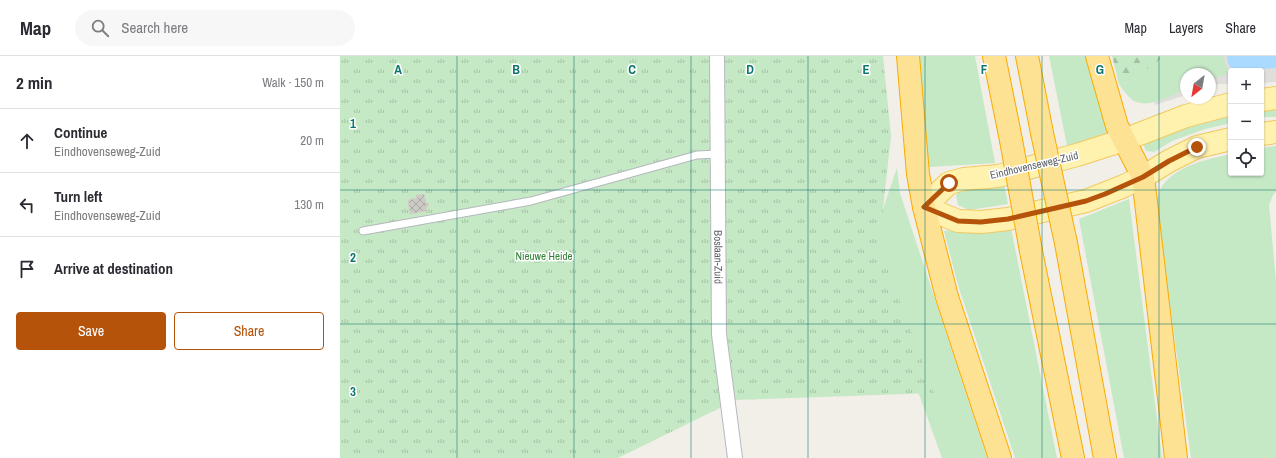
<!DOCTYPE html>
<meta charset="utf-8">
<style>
:root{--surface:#fff;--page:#f7f7f7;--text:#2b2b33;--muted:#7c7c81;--line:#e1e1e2;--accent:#b45309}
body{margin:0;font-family:"Archivo Narrow",sans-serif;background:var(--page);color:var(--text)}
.controls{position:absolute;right:12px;top:12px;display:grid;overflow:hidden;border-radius:4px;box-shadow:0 1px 3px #0004}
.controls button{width:36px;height:36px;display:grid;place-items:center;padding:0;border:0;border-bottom:1px solid var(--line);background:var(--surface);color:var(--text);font:20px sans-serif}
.compass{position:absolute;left:840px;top:12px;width:36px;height:36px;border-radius:50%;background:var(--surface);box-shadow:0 1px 3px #0004;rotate:211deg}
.stop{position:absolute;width:12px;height:12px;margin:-9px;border:3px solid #b45309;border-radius:50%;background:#fff}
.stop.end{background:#b45309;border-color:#fff;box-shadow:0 1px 4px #0008}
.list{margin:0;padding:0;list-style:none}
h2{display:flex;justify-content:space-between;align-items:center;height:52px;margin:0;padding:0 16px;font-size:17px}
h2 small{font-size:13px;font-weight:400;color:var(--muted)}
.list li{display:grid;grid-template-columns:26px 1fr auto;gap:12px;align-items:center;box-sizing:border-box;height:64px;padding:0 16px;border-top:1px solid var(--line)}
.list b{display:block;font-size:15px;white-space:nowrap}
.list p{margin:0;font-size:13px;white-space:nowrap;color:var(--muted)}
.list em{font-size:13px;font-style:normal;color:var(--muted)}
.actions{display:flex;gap:8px;padding:12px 16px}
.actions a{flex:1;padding:9px 0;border:1px solid var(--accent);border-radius:4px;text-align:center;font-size:14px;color:var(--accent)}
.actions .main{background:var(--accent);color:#fff}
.icon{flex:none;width:22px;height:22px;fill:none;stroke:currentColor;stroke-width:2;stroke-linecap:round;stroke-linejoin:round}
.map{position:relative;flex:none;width:936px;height:402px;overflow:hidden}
header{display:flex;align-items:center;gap:24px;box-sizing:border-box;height:56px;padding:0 20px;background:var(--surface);border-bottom:1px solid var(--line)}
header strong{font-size:19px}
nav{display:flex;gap:22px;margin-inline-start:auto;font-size:14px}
.search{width:280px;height:36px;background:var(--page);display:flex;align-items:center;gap:10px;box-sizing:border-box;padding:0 14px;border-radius:22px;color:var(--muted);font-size:15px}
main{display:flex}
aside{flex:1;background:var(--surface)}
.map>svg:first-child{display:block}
</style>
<header>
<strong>Map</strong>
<div class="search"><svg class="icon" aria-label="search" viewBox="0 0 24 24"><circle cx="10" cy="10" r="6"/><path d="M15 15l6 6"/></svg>Search here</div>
<nav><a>Map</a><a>Layers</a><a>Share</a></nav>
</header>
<main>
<aside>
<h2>2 min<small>Walk · 150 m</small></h2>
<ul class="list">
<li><svg class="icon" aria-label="ahead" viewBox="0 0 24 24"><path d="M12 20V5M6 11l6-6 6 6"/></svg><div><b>Continue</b><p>Eindhovenseweg-Zuid</p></div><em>20 m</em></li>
<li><svg class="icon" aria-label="left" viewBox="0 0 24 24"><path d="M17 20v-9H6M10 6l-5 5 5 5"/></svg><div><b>Turn left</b><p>Eindhovenseweg-Zuid</p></div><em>130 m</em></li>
<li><svg class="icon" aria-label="arrive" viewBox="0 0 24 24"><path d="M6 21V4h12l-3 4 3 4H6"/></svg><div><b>Arrive at destination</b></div></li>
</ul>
<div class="actions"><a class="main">Save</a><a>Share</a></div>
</aside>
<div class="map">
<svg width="936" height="402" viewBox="0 0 936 402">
<defs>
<pattern id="forest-firs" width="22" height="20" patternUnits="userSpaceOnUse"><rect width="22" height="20" fill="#c5e8c5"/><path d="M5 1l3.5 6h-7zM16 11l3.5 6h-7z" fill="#a3c0a4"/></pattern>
<pattern id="park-tufts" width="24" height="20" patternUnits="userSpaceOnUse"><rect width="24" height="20" fill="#c5e8c5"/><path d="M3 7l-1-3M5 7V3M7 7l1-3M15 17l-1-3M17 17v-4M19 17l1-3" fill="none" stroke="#a3c0a4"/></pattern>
<pattern id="building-cross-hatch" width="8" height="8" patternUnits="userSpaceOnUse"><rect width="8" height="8" fill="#cccac5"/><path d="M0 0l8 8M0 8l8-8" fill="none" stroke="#a9a8a4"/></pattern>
</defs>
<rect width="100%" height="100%" fill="#f1efe8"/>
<path fill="#e0deda" d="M805 0H936V26L921 27V15H891V28H879L870 31V18H846V39L815 49Z"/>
<path fill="#c5e8c5" d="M579 0H635L655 107 589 111Z
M709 0H753L774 78 727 90Z
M824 0H883L888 17 870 24V18H846V33C832 39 810 53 794 45 788 41 783 34 779 28L792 25Z
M936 52V61H921V53Z
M891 57V67L865 73 832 85 814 96 806 95 804 90 809 84 857 64Z
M936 90V136L933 139 929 149 936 225V402H851L816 147C818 141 819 134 823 129 838 109 868 103 891 98V117H921V92Z
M557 112 560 137 647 402H602L540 230 535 176Z
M663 123 668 148 629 154 618 149 616 139 625 129Z
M789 143 822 402H784L739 163Z
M670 167 717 402H675L618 229 604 175 643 172Z"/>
<path fill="url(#forest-firs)" d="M772 0H824L792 25 779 28Z"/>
<path fill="url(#park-tufts)" d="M0 0H543L551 80 539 189 594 337 396 344 278 402H0Z"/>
<path fill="#aadaff" d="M887 0H936V12L896 15C890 13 887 7 887 0Z"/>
<path fill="url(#building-cross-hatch)" stroke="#d6d1c6" d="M84 138 86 147H88L89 150H86L87 155 70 158 68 144 77 142 76 139Z"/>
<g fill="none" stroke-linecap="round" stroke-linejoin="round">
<g stroke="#b5b8bc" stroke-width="9">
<path id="service" d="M23 175 191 145 357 99 378 98"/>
</g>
<g stroke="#b5b8bc" stroke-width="16">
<g id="minor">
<path id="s1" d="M377 0 379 278 395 402"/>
</g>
</g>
<g stroke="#f2c960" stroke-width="24">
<path id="primary" d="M921 44 936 42
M891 48 846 60 784 84 737 99 658 120 624 123 609 127 584 151 618 165 641 166 668 163 746 145 784 130 803 121 829 105 857 91 891 83
M921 78 936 76"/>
</g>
<g stroke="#f9ab00" stroke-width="24">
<path id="motorway" d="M568 0 578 118 584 151 607 241 660 402
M654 0 671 84
M687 0 702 77
M757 0 777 70 803 121 836 402
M726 187 765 402
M691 195 733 402"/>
</g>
<use href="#service" stroke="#fff" stroke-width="7"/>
<use href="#minor" stroke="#fff" stroke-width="14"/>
<use href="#primary" stroke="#fff2af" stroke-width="22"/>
<use href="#motorway" stroke="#fde293" stroke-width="22"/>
<g stroke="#f9ab00" stroke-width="24" stroke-linecap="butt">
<path id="motorway-bridge" d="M702 77 726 187
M671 84 691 195"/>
</g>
<use href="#motorway-bridge" stroke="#fde293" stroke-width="22"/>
</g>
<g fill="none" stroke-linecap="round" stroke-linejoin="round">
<path stroke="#b45309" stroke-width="5" d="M609 127 584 151 618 165 641 166 668 163 746 145 765 138 803 121 829 105 857 91"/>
</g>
<path fill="none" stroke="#0f766e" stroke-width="1" stroke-opacity="0.55" d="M117 0V402M234 0V402M351 0V402M468 0V402M585 0V402M702 0V402M819 0V402M0 134H936M0 268H936"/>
<g text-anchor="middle" stroke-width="3" stroke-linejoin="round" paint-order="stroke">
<g font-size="11" fill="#5f6368" stroke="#fff">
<text transform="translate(694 109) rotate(-13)" y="4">Eindhovenseweg-Zuid</text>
<text dy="4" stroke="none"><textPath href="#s1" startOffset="201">Boslaan-Zuid</textPath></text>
</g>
<g font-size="11" fill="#348238" stroke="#fff">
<text x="204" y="204">Nieuwe Heide</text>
</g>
</g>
<g font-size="13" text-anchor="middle" font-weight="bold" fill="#0f766e" stroke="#fff" stroke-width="3" stroke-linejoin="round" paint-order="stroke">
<text x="58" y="18">A</text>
<text x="176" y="18">B</text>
<text x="292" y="18">C</text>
<text x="410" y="18">D</text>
<text x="526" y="18">E</text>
<text x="644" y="18">F</text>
<text x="760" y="18">G</text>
<text x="13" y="72">1</text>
<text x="13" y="206">2</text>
<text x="13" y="340">3</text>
</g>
</svg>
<div class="controls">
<button>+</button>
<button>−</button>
<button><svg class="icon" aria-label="locate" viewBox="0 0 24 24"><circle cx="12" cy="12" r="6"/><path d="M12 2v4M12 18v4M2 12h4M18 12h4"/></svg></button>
</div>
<svg class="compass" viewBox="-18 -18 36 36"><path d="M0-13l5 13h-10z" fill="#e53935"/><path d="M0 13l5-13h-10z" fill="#7c7c81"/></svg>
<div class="stop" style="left:609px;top:127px"></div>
<div class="stop end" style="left:857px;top:91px"></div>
</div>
</main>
